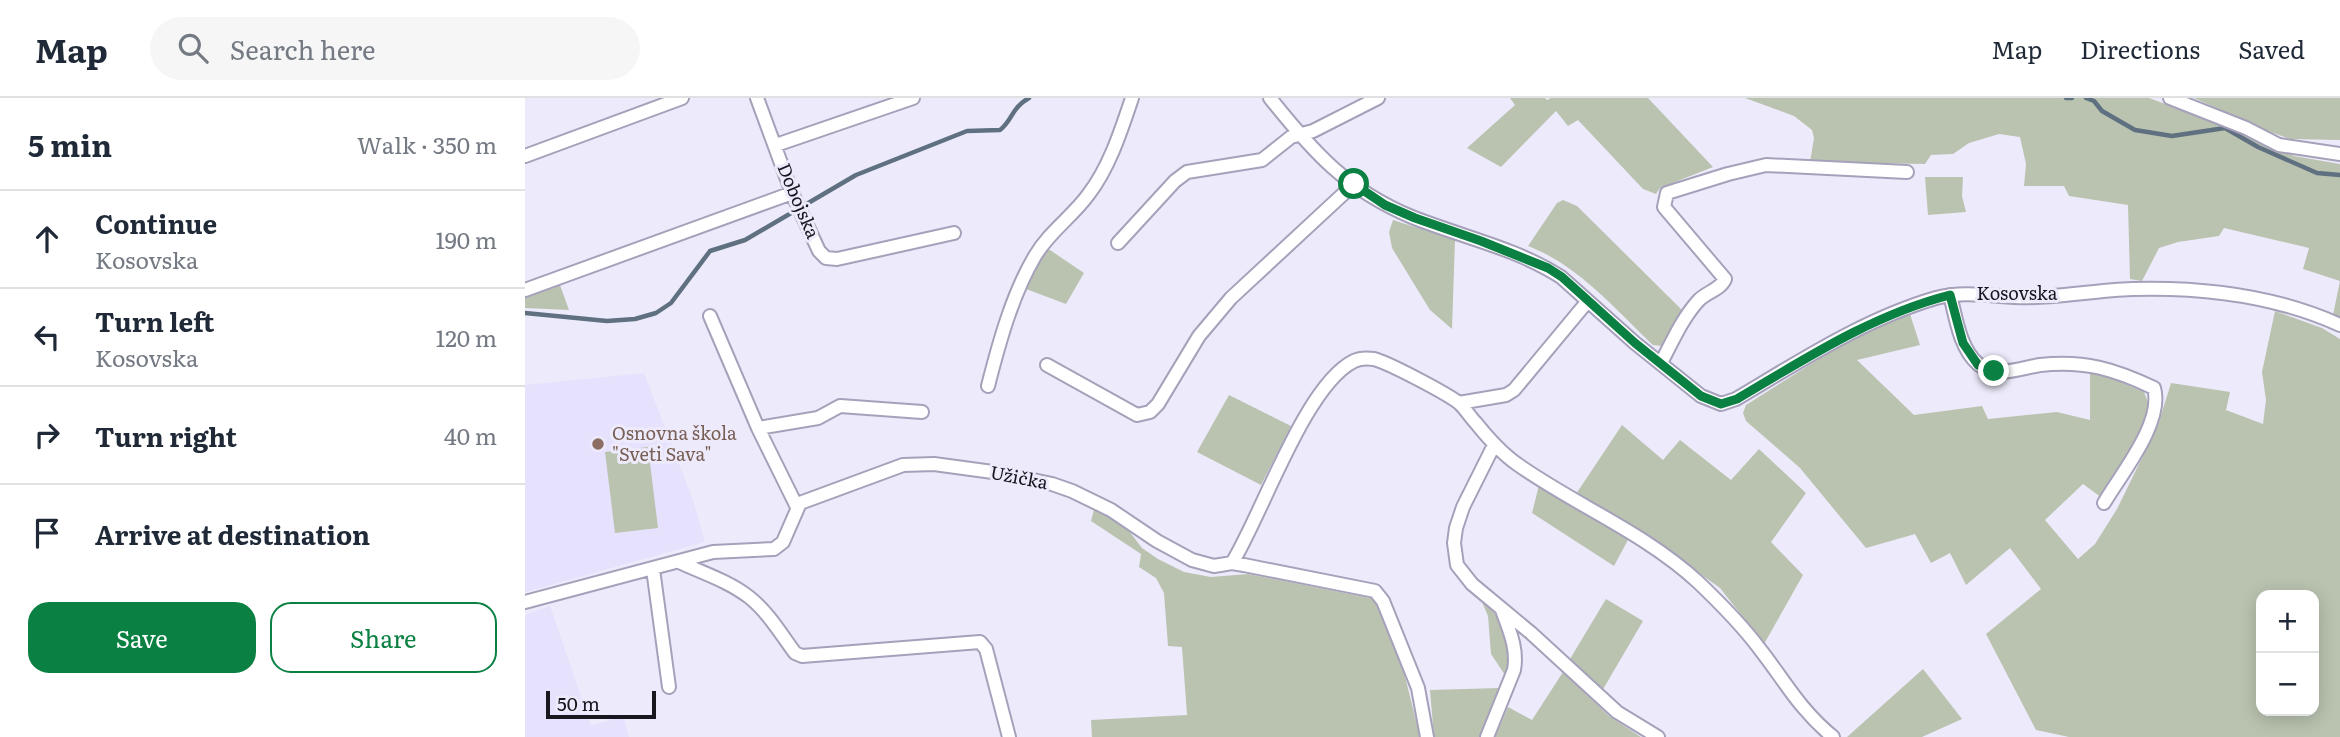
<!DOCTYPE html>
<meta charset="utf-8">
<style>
:root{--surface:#fff;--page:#f6f6f7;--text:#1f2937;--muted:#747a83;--line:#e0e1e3;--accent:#0b8043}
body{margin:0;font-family:Literata,serif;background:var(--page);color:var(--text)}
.controls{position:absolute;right:21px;bottom:21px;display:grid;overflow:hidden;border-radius:14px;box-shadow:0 4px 18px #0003}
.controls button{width:63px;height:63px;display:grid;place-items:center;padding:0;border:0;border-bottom:2px solid var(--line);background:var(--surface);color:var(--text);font:35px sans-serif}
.scale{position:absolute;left:21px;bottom:18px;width:110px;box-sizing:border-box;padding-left:7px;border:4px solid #18161f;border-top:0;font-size:19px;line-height:24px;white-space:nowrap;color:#18161f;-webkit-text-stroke:5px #edebfb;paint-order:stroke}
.stop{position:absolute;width:21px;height:21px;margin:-16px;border:5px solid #0b8043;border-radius:50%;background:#fff}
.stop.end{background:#0b8043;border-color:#fff;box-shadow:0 2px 7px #0008}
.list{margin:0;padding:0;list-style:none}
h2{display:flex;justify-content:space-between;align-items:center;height:91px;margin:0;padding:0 28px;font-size:30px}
h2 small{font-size:23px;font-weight:400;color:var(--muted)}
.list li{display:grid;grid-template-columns:46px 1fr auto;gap:21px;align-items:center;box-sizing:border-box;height:98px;padding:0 28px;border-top:2px solid var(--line)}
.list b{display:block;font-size:26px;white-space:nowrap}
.list p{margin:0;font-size:23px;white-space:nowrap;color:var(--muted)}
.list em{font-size:23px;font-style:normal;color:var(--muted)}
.actions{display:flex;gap:14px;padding:21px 28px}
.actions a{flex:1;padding:16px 0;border:2px solid var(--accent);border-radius:21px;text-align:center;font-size:24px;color:var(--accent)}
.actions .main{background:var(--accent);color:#fff}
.icon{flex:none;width:38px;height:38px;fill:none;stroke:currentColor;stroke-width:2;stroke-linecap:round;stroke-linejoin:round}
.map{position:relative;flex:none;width:1815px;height:639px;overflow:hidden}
header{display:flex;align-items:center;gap:42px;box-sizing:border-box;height:98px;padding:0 35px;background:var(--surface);border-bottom:2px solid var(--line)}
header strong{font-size:33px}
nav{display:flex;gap:38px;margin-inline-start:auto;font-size:24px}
.search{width:490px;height:63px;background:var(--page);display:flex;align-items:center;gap:18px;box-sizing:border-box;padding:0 24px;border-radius:38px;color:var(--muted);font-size:26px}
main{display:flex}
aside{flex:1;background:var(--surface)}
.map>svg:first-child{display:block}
</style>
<header>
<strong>Map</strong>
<div class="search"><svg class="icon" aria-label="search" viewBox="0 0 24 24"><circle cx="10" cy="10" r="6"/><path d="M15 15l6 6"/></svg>Search here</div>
<nav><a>Map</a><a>Directions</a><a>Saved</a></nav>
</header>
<main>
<aside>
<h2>5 min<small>Walk · 350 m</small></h2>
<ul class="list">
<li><svg class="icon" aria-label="ahead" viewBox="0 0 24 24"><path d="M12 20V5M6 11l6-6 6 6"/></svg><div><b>Continue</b><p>Kosovska</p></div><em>190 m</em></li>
<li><svg class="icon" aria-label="left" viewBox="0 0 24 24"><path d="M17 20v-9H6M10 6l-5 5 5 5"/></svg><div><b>Turn left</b><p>Kosovska</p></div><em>120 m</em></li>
<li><svg class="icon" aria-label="right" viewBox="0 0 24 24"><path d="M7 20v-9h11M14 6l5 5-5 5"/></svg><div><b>Turn right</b></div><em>40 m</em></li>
<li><svg class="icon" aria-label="arrive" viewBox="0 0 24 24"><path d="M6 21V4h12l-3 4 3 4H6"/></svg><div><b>Arrive at destination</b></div></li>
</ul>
<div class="actions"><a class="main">Save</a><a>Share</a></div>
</aside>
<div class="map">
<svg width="1815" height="639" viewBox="0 0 1815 639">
<rect width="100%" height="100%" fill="#edebfb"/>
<path fill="#e6e1fc" d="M119 275 169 405 180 444 0 494V287Z
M25 508 66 628 98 618 104 639H0V517Z"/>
<path fill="#bac3b0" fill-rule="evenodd" d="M985 0H1020L1022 2 1026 0H1123L1188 69 1135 90 1131 96 1118 91 1053 22 1043 28 1031 13 976 69 942 50 990 7Z
M1220 0H1624L1717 34 1769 58 1815 66V219L1808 217 1815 183 1778 171 1784 150 1699 130 1694 138 1653 144 1634 150 1617 183 1605 181 1603 107 1544 98 1539 88H1499L1501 66 1495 39 1474 36 1444 45 1428 56 1406 57 1400 66 1285 64 1289 40 1287 32 1269 18Z
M1669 0H1815V42L1765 41 1743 33Z
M1400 79H1438L1437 98 1441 114 1403 117Z
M1038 102 1052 108 1158 213 1137 248 1128 247C1090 211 1053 167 1003 148L1032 105Z
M868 122 930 142 927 231 905 212 867 150 864 134Z
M522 150 559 175 541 206 501 191Z
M35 187 44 212 0 210V199Z
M1750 213 1797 230 1815 241V639H1544L1511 632 1461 536 1516 491 1485 450 1441 487 1425 455 1406 465 1390 436 1341 450 1275 370 1221 323 1218 315 1221 307 1316 247 1344 233 1385 216 1395 247 1332 262 1389 317 1457 308 1463 321 1532 314 1565 322V271L1619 294 1625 309 1618 331 1577 400 1558 386 1520 422 1553 461 1570 446 1592 411 1633 327 1646 285 1705 294 1701 312 1738 326 1741 302 1737 274ZM1736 497H1789V613H1736Z
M704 297 766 328 736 387 672 354Z
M1097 327 1138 362 1155 342 1206 382 1234 351 1281 395 1246 444 1278 477 1239 546 1195 490 1136 448 1051 396Z
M123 349 133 430 90 435 80 354Z
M1014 387 1104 440 1089 468 1007 415Z
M570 408 601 429 617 450 633 461 659 474 686 479 723 476 850 501 855 506 876 562 895 639H567L566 622 662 617 657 549 643 548 639 495 631 480 614 469 616 456 566 423Z
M1081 501 1118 523 1077 593 1045 561Z
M957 504C981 522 992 548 980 577L966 556 963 518Z
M1398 571 1437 621 1397 639H1322Z
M1038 574 1084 618 1116 639H970L983 609 1007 622Z
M974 590 960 634 954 639H909L905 592Z"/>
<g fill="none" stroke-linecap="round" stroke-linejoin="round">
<path stroke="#5f7081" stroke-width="4.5" d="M1541 0H1547
M1561 0 1569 3 1577 13 1610 32 1647 38 1700 30 1733 49 1792 75 1815 77
M0 215 82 223 110 221 131 215 146 205 185 153 220 142 331 77 442 33 475 32C488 22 486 10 504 0"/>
<g stroke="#a6a1ba" stroke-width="16">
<path id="minor" d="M232 0 267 95 294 153 301 160 312 161 429 135
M745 0C788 54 822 92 887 119 937 139 991 150 1036 179L1110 245 1176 298 1196 306 1211 301C1275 263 1339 221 1411 200 1445 191 1477 201 1511 199 1543 198 1575 192 1607 191 1677 189 1751 198 1815 227
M1645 0 1721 30 1754 47 1815 56
M251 47 388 0
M0 58 157 0
M593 145 650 83 662 74 737 62 766 39 788 33 853 0
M0 192 267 95
M1425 197C1431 219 1434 249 1453 266 1470 281 1496 270 1515 267 1559 262 1589 271 1629 290 1639 324 1596 376 1579 405
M185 218 233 330 272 409
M1136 265C1147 244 1158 219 1174 202 1182 194 1196 191 1200 181L1139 109 1142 95 1203 76 1241 67 1382 74
M522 267 612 317 625 314 633 306 674 238 706 200 829 86
M463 288C474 245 487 197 510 158 524 134 547 119 563 97 584 70 596 33 607 0
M934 305 981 297 989 292 1062 204
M233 330 293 320 315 308 397 314
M969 347 938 409 931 430 929 445 932 467 947 486 1006 535 1092 614 1133 639
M154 464C178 475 203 483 224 499 243 514 256 536 270 555L277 558 455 544 461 551 484 639
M707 465C737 417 780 287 829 263 835 260 842 260 849 261 864 265 921 295 934 305 940 310 945 319 951 325 963 340 975 354 992 366 1050 407 1120 435 1173 484 1195 505 1216 526 1234 550 1260 583 1274 611 1308 639
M128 471 144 589
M0 504 188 454 249 451 258 444 275 405 378 367 409 366 475 375 527 386 547 393 586 412 632 443 667 462 689 468 707 465 719 467 850 493 858 503 893 590 902 639
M962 639 989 572C993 550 984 532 977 512"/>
</g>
<use href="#minor" stroke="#fff" stroke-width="12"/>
</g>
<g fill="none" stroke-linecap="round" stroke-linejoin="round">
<path stroke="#0b8043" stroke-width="9" d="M829 86 860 107 890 120 956 143 1023 170 1037 179 1110 245 1176 298 1196 306 1212 301C1280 261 1347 217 1425 197L1438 245 1453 267 1469 273"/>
</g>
<circle fill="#8d6e63" stroke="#edebfb" stroke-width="2.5" cx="73" cy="346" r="7"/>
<g text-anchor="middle" stroke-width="6" stroke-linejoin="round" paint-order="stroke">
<g font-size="18" fill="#18161f" stroke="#edebfb">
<text transform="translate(273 103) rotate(67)" y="6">Dobojska</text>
<text x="1492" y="202">Kosovska</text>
<text transform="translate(494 380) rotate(11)" y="6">Užička</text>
</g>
<g font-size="18" fill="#785e54" stroke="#edebfb" text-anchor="start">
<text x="87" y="342">Osnovna škola<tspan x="87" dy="21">"Sveti Sava"</tspan></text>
</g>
</g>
</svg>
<div class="controls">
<button>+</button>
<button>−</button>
</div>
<div class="scale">50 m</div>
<div class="stop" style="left:829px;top:86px"></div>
<div class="stop end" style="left:1469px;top:273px"></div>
</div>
</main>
